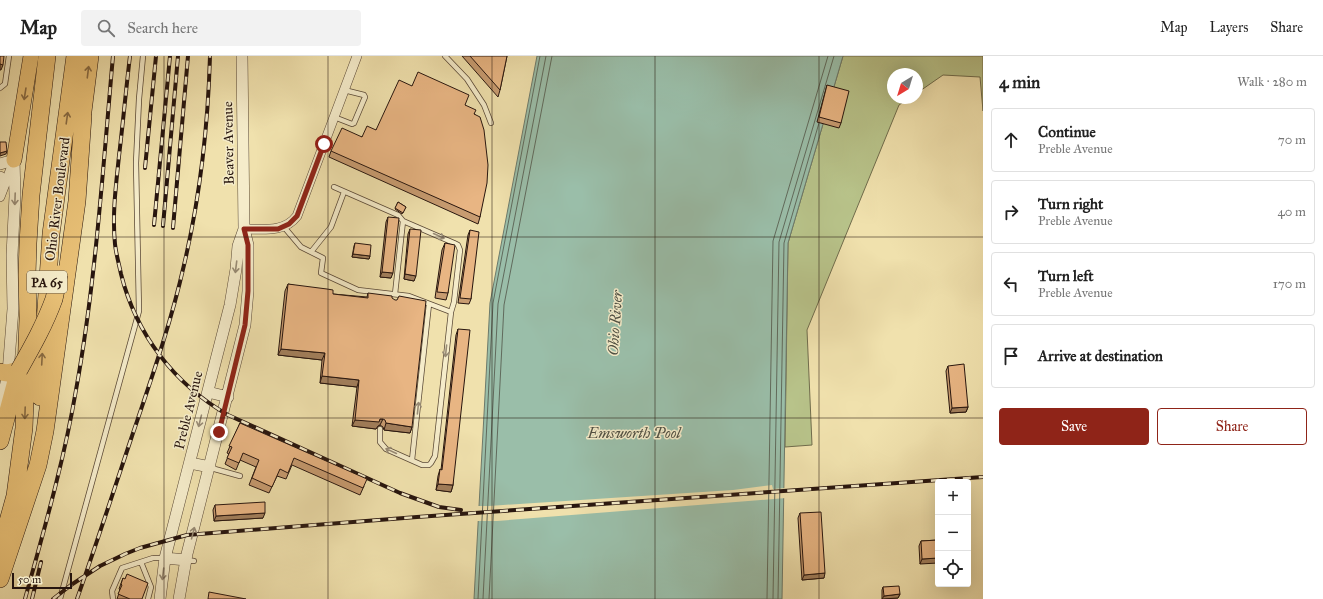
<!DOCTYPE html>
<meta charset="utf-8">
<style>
:root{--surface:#fff;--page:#f2f2f2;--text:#222;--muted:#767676;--line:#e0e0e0;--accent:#8f2418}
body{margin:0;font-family:"IM FELL Great Primer",serif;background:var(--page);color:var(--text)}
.controls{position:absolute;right:12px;bottom:12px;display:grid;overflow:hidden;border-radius:4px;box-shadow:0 4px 16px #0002}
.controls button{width:36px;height:36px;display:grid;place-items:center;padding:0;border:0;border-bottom:1px solid var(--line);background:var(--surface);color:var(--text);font:20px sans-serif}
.compass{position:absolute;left:887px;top:12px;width:36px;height:36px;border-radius:50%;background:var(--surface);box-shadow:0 4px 16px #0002;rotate:218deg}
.scale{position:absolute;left:12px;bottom:10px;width:60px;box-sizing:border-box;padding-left:4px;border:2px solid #27150e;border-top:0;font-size:11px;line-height:14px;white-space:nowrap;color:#27150e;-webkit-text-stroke:3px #f5ecca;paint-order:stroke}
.stop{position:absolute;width:12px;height:12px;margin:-9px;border:3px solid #8f2418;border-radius:50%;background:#fff}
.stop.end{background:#8f2418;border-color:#fff;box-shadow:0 1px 4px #0008}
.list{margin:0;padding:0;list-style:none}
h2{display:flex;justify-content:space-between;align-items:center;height:52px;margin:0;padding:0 16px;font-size:17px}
h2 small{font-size:13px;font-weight:400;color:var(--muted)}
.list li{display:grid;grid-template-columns:26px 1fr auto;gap:12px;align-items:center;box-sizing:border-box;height:64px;margin:0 8px 8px;padding:0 8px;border:1px solid var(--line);border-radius:4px}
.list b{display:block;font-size:15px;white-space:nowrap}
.list p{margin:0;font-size:13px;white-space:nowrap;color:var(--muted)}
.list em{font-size:13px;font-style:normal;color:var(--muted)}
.actions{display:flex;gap:8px;padding:12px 16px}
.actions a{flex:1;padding:9px 0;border:1px solid var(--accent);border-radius:4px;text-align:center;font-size:14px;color:var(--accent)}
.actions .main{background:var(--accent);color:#fff}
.icon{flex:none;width:22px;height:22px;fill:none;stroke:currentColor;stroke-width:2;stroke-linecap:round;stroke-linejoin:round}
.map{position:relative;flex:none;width:983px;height:543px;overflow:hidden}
header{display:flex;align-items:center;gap:24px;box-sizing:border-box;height:56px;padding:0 20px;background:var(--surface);border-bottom:1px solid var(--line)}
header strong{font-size:19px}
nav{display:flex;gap:22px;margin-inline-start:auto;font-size:14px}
.search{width:280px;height:36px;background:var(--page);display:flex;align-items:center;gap:10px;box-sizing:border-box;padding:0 14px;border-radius:4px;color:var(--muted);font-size:15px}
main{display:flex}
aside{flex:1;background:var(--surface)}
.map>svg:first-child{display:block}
</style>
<header>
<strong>Map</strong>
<div class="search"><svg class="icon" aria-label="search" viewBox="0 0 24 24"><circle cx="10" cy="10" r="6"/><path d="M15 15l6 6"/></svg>Search here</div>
<nav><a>Map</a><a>Layers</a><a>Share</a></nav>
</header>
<main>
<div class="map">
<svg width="983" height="543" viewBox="0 0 983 543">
<rect width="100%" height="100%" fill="#f0e1ad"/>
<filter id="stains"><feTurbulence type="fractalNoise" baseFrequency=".005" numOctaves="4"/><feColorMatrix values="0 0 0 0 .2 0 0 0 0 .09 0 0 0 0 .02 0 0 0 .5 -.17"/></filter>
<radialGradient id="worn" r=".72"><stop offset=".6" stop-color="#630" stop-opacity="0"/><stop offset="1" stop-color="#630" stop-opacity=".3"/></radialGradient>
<path fill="#b8c38a" stroke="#706c4c" d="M843 0H983V55L980 21 943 19 917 37V18H893V42H909L899 49 807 274 812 389 785 391 788 187Z"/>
<path fill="#9abea9" stroke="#6c7a6b" d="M537 0H843L788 187 782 543H474L490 247Z"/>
<path fill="#f0e1ad" d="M772 429 773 433 786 432V442L497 465H476L477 450H489L733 434Z"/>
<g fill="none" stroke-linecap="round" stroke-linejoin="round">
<path stroke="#606a5c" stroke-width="1" d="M478 543 493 247 540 0
M483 543 498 248 546 0
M489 543 504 249 552 0
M767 543 773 185 828 0
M773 543 779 186 834 0
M778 543 784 187 819 67"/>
<g stroke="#594836" stroke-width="6">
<path id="service" d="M445 0 467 23 484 49 491 67
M0 32 5 28 9 0
M334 61 352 68 354 67 365 41 364 39 344 34
M334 131 398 159 403 165 454 187 458 189 460 194 454 246 451 256 435 400 431 407 429 409H422L386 393 380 386V373
M284 171 301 191 323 202 321 217 358 234 409 240 451 256
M311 196 331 171 344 136
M395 238 403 165
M412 404 429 248
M211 412 240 420
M186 504 194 505
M141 506 151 531 148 543
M60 543 139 255 136 107 139 43 143 0
M113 543 112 535 122 512 153 502H165"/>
</g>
<g stroke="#594836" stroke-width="10">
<path id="minor" d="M0 141 13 107
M244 173C263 173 284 177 297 160L357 0"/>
</g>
<g stroke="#594836" stroke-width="12">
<path id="tertiary" d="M0 108 14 104 15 140 12 199 13 253 8 317 1 351
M0 121 5 126
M208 336 228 341
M190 407 210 411
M165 502 186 504
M160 543 165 502 230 249 236 213 238 190 244 173
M179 543 187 498 245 269 248 235V189L244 173 242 0"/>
</g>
<g stroke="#27150e" stroke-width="16">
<path id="primary" d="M14 104 31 0"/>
</g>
<g stroke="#27150e" stroke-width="18">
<path id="motorway" d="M81 71 90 0
M0 316 8 317 19 314 0 385
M40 341 51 178 75 0
M0 494 15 440 24 372 28 262 27 219 28 187 31 139 47 0
M0 523 38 409 45 375 77 145 83 60"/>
</g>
<use href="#service" stroke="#f5ecca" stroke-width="4.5"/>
<use href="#minor" stroke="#f5ecca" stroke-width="9"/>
<use href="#tertiary" stroke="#f5ecca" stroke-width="11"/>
<use href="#primary" stroke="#e8c076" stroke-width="15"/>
<use href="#motorway" stroke="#e8c076" stroke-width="17"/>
<g stroke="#27150e" stroke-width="4">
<path id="rail" d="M130 0C126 33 123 67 119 100 116 129 112 158 115 188 116 198 119 208 121 218 136 278 174 328 228 359L400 437 439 451 461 454
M145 112 156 0
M154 169 170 0
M163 170 178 0
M173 172 188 0
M25 543C44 474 64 405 76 334 96 224 103 111 113 0
M32 543 41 506
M53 543 71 529 100 510 125 498 140 492 187 479 417 461 983 421
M77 543C96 489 114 434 132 380 151 324 171 267 184 209 200 141 208 70 210 0"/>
</g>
<use href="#rail" stroke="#f5ecca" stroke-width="2.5" stroke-dasharray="8" stroke-linecap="butt"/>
<g stroke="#27150e" stroke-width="18" stroke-linecap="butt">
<path id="motorway-bridge" d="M19 314C32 291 45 268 54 243 56 235 57 226 59 218"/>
</g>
<use href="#motorway-bridge" stroke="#e8c076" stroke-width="17"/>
</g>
<path fill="#c89c71" stroke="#27150e" d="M462 0H507L500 34 498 41Z
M827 29 841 67 839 72 817 66Z
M412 30 465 49 475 58 480 161 478 168 329 101 331 95 376 74Z
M398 146 406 151 402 158 395 153Z
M388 161 391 222 380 221 386 166Z
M410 173 414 225 404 223 408 178Z
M470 174 471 243 469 248 458 247 468 179Z
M355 187 370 200 369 203 352 201 354 190Z
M445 187 448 237 446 244 435 242 442 194Z
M288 228 333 238 367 241 368 237 412 371 410 377 384 374 383 371 380 369 378 370 376 373 352 370 357 331 320 327 322 304 278 299 285 235Z
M458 273 453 429 451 436 436 434 438 420 440 413 441 414 456 279Z
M948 310 968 351 966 356 950 357 946 315Z
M240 367 364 430 360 439 292 409 286 423 277 420 269 437 249 429 256 411 240 404 236 414 225 408 229 398 227 397Z
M215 449 263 462 214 465 213 454Z
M800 457 824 522 802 524 798 462Z
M938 484 920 508 919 490 921 485Z
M123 522 142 543H117L120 534 119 533Z
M883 531 900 538 898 542 882 543V534Z"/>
<path fill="#a27f5c" stroke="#27150e" d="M0 8 3 9 1 14H0Z
M7 95 6 98 0 100V97Z
M353 198 370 200 369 203 352 201Z
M382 216 393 217 391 222 380 221Z
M405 218 416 220 414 225 404 223Z
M281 293 325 297 322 304 278 299Z
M322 320 359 324 357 331 320 327Z
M968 351 966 356 950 357 952 352Z
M380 363H383L380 369 378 370 376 373 352 370 355 364Z
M386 367 412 371 410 377 384 374Z
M438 428 453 429 451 436 436 434Z
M265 457 263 462 214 465 216 460Z
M938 502V507L920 508 922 503Z
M825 517 824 522 802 524 804 519Z
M900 538 898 542 882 543 884 540Z"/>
<path fill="#e8b583" stroke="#27150e" d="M0 0H4L3 9 0 8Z
M470 0H507L500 34Z
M418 16 469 39 465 49 476 54 474 58 480 61 484 74 488 109 487 127 480 161 331 95 342 72 362 81 367 70 376 74 399 24 412 30Z
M827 29 849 35 841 67 819 61Z
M0 86H6L7 95 0 97Z
M398 146 406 151 403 157 395 152Z
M388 161 399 162 393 217 382 216Z
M410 173 421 174 416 220 405 218Z
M470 174 479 176 471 243 460 242Z
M355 187 371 189 370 200 353 198Z
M445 187 455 189 448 237 437 236Z
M288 228 327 233 333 234V238L368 242V237L392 240V242L395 244H397L399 240 426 245 412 371 386 367 385 364 383 363H380L379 366 355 364 359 324 322 320 325 297 281 293Z
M458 273 470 274 453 429 438 428 440 413 442 414Z
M964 308 968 351 952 352 948 310Z
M240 367 367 423 363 432 294 402 288 417 280 413 272 431 252 422 259 404 243 397 239 407 227 402 232 391 229 390Z
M265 446V457L216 460 215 449Z
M821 456 825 517 804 519 800 457Z
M938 484V502L922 503 921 485Z
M127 518 148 527 142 543H130L118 538 122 529 121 528 123 522 125 523Z
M899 530 900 538 884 540 883 531Z
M209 536 246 543H208Z"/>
<defs><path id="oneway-shaft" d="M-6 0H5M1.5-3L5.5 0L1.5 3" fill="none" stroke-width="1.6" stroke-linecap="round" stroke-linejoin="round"/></defs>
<g stroke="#886a42">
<use href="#oneway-shaft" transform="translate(88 16) rotate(-83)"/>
<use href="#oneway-shaft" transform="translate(25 38) rotate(99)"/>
<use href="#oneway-shaft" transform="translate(67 62) rotate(-82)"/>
<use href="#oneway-shaft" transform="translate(42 303) rotate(-87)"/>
<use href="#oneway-shaft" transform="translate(25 357) rotate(92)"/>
</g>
<g stroke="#988b75">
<use href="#oneway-shaft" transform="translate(15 143) rotate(92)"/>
<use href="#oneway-shaft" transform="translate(439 180) rotate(24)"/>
<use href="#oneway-shaft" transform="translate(236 211) rotate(97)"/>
<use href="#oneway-shaft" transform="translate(446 295) rotate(96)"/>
<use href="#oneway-shaft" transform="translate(418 352) rotate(-84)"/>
<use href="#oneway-shaft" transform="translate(200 365) rotate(104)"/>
<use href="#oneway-shaft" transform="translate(391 395) rotate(-155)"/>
<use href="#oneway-shaft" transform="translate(193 477) rotate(-76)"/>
<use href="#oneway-shaft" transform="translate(163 518) rotate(97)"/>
</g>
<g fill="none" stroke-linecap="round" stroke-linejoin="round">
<path stroke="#8f2418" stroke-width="5" d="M219 376 245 269 248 235V189L244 173H278L289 168 297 160 324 88"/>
</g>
<path fill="none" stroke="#27150e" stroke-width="1" stroke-opacity="0.55" d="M164 0V543M328 0V543M492 0V543M655 0V543M819 0V543M0 181H983M0 362H983"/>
<g text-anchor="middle" stroke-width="3" stroke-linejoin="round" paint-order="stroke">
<rect fill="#f5ecca" stroke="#655646" stroke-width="1" x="27" y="215" width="40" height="22" rx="3"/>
<g font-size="13" font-weight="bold" fill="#27150e">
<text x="47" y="231">PA 65</text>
</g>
<g font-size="14" fill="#27150e" stroke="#f5ecca">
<text transform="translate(228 87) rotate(-91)" y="5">Beaver Avenue</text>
<text transform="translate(57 143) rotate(-83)" y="5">Ohio River Boulevard</text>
<text transform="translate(188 354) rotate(-76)" y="5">Preble Avenue</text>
</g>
<g font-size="15" font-style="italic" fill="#4f5044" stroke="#f5ecca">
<text transform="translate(615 267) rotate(-86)" y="5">Ohio River</text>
<text x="634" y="382">Emsworth Pool</text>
</g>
</g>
<rect width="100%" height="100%" filter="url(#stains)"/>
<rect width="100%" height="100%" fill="url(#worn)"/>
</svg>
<div class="controls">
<button>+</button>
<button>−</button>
<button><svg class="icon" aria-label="locate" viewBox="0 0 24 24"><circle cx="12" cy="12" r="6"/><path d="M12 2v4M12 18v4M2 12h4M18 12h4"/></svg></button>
</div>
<svg class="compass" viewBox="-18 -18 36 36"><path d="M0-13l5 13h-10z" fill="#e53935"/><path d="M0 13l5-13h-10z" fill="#767676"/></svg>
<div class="scale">50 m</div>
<div class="stop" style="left:324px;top:88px"></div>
<div class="stop end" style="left:219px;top:376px"></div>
</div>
<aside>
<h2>4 min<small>Walk · 280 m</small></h2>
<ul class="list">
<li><svg class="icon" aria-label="ahead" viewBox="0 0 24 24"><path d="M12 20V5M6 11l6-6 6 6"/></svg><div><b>Continue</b><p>Preble Avenue</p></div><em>70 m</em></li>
<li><svg class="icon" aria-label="right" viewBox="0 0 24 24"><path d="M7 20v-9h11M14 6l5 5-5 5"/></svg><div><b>Turn right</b><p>Preble Avenue</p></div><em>40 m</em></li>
<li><svg class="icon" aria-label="left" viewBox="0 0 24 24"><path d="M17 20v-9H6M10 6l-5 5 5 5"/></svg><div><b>Turn left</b><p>Preble Avenue</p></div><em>170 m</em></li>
<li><svg class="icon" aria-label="arrive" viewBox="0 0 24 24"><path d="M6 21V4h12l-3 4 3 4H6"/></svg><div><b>Arrive at destination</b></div></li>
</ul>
<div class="actions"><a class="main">Save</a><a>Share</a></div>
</aside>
</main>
